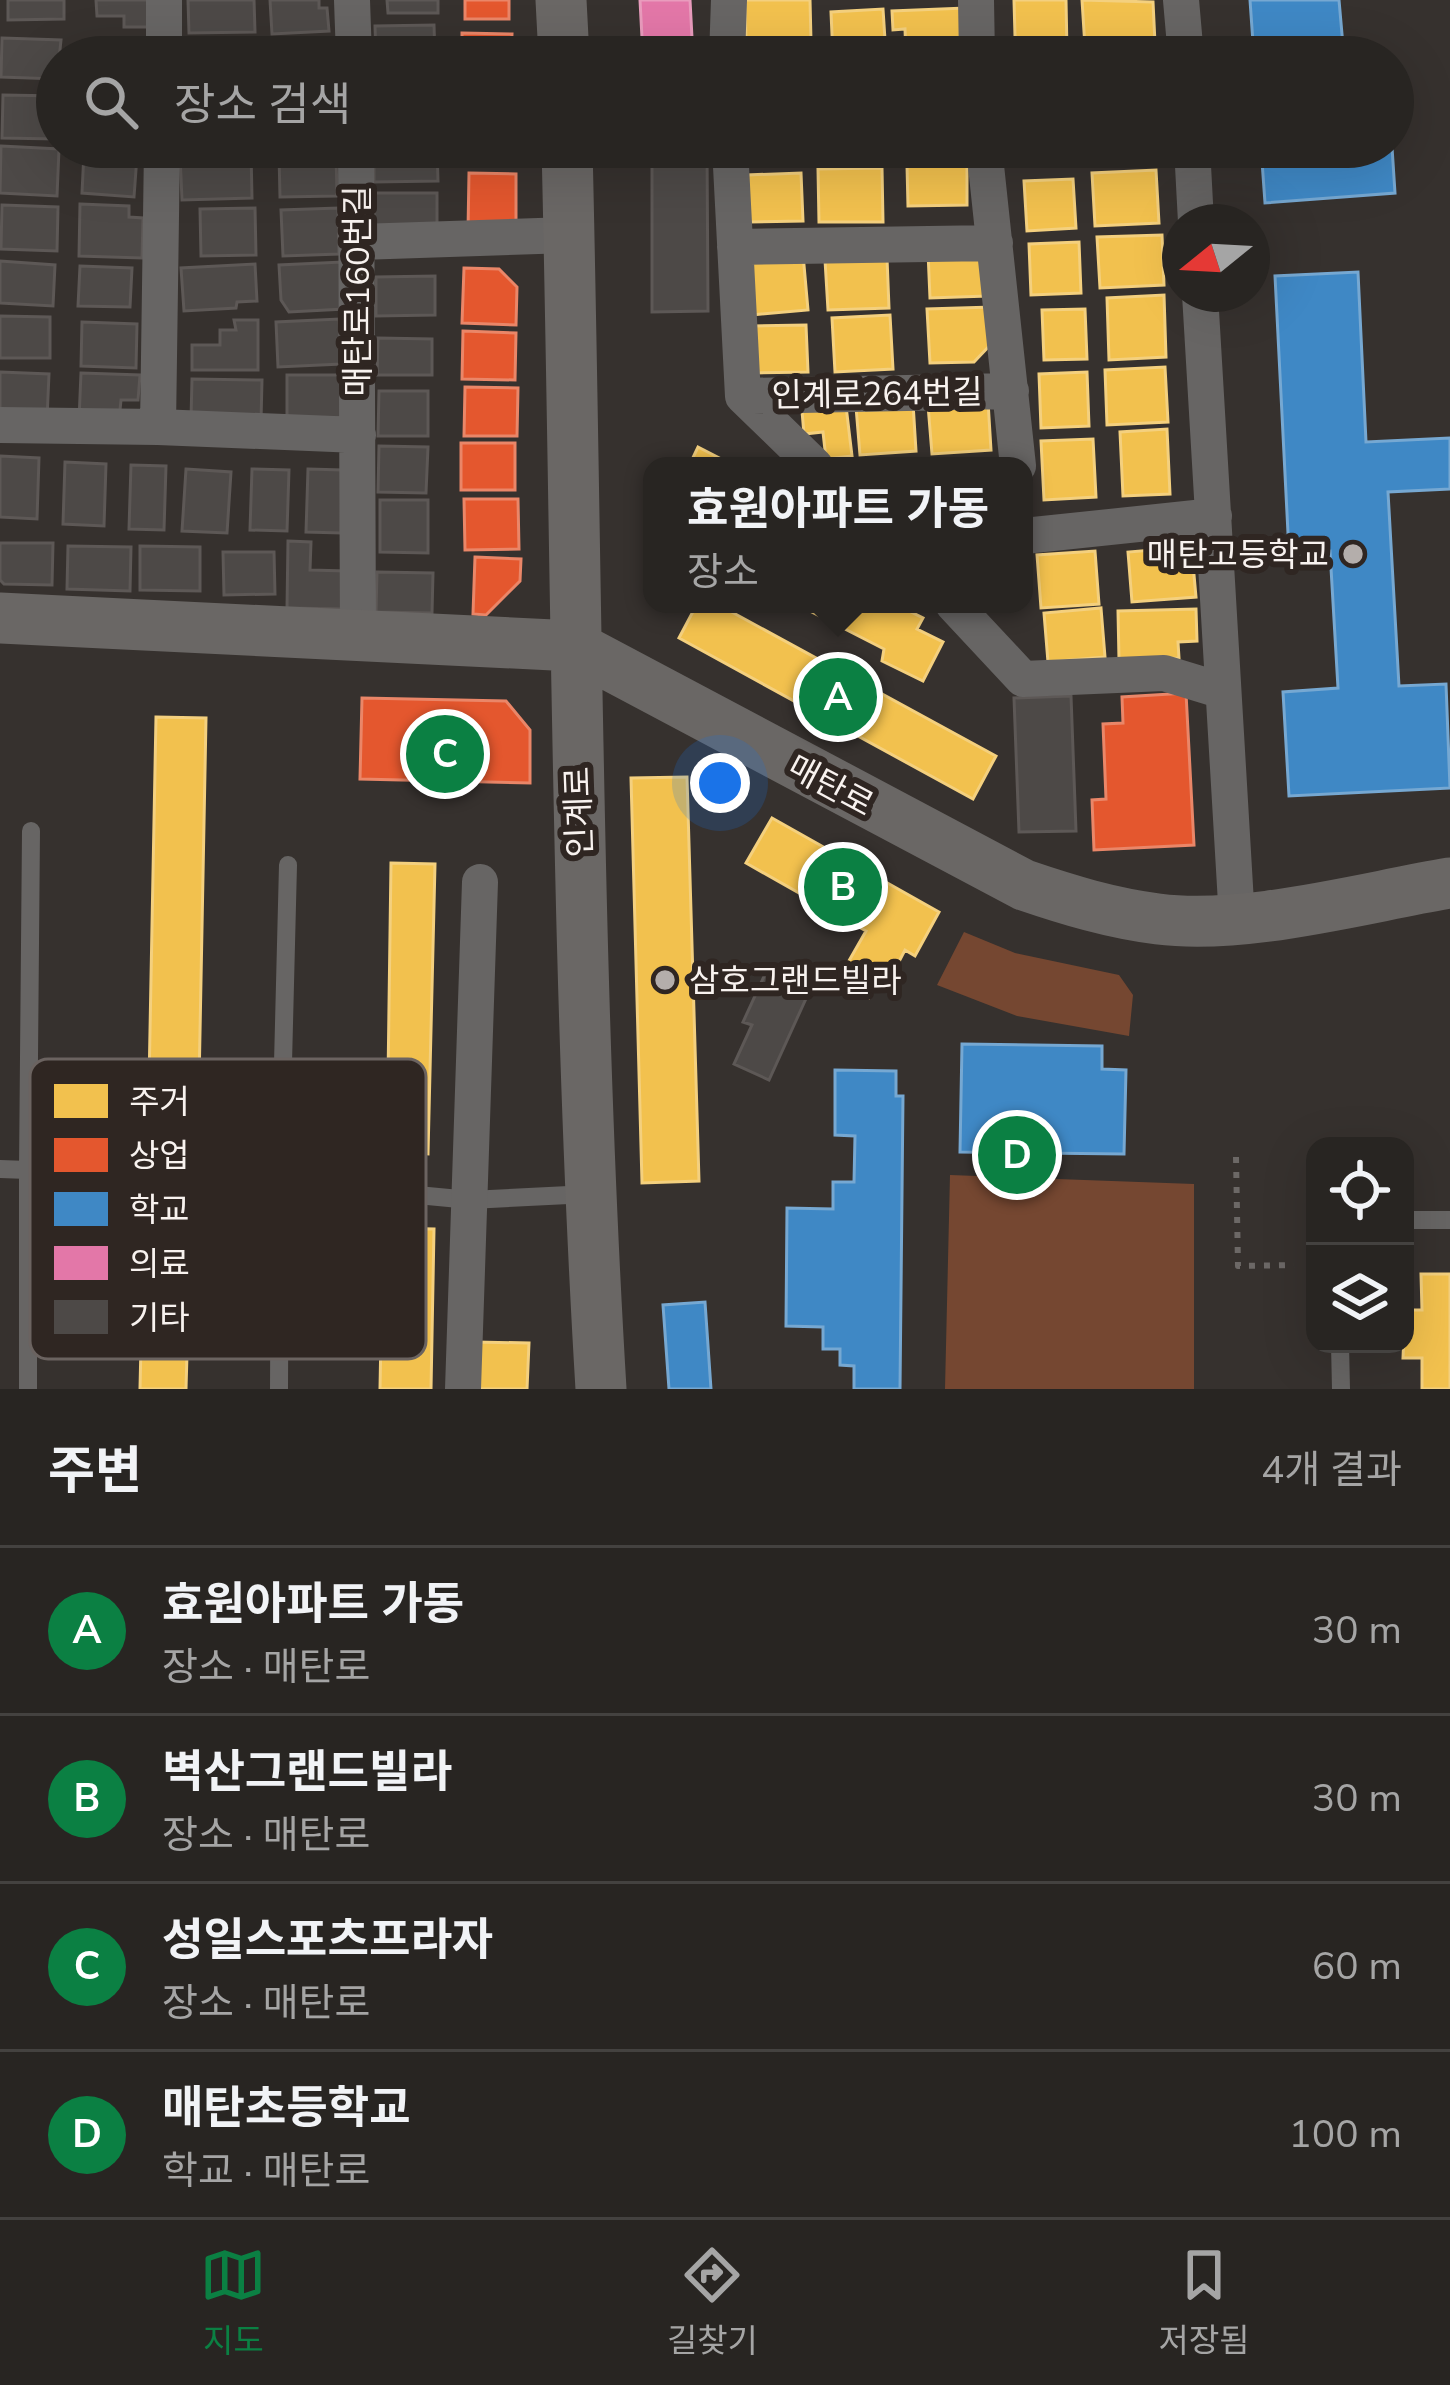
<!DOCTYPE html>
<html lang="ko">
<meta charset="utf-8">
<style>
:root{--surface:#282522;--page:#34312f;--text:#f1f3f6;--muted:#a5a5a5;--line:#444240;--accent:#0b8043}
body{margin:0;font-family:"Nunito Sans","Noto Sans KR",sans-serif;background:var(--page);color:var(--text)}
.controls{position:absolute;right:36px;bottom:36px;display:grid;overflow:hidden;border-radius:24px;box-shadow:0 12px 48px #0002}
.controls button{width:108px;height:108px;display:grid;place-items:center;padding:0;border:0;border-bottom:3px solid var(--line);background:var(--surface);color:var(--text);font:60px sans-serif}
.compass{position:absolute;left:1162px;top:204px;width:108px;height:108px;border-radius:50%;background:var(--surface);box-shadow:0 12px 48px #0002;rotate:252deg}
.you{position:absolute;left:720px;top:783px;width:42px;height:42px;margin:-30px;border:9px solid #fff;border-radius:50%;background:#1a73e8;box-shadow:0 0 0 18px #1a73e833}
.badge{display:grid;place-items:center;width:78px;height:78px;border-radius:50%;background:var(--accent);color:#fff;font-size:39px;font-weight:700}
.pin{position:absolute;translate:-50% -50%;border:6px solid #fff;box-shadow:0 3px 12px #0006}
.popup{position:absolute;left:643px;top:457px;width:390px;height:156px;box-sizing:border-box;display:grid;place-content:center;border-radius:24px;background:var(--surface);filter:drop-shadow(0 3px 9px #0005);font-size:39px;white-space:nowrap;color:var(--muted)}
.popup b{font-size:45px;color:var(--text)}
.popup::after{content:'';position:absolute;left:50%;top:100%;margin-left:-24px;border:24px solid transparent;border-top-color:var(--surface)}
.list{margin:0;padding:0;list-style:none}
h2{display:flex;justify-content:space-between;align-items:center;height:156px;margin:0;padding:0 48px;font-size:51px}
h2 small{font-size:39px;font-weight:400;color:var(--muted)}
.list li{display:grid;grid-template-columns:78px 1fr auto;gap:36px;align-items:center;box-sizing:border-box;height:168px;padding:0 48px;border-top:3px solid var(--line)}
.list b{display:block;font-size:45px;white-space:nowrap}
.list p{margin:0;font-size:39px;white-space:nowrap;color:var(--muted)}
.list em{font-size:39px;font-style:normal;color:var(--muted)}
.icon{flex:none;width:66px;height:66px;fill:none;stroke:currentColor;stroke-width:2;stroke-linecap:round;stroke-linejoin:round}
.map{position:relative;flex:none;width:1450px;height:1389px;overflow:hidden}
.search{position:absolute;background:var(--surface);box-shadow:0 12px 48px #0002;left:36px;right:36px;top:36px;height:132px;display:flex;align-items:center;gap:30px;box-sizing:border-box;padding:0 42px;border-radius:66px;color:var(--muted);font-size:45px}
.sheet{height:828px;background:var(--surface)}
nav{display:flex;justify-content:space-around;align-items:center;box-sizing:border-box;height:168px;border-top:3px solid var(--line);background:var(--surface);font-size:33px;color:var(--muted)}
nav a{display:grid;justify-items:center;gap:6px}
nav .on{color:var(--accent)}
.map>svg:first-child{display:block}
</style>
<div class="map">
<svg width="1450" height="1389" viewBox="0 0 1450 1389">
<rect width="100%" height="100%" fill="#36312e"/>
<path fill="#754731" d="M964 932 1015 953 1119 975 1133 995 1129 1036 1017 1016 937 985Z
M950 1175 1194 1184V1389H945Z"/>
<path fill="#f2c14e" stroke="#f4d07e" stroke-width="3" d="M745 0H810L811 41 746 42Z
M1014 0H1066L1067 51 1031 52 1015 36Z
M1082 0 1153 2 1155 43 1085 47Z
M965 8 966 39 953 55 906 57 905 29 893 30 892 11Z
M883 9 886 55 833 57 831 12Z
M738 147H801V163L739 165Z
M813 147H889L879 152 814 156Z
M907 147H963V153L907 155Z
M1025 147H1072V164H1026Z
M1091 147H1137V155L1093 160Z
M907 165H967V205L908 206Z
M882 168 883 222H819L818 169Z
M1156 170 1159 223 1095 226 1092 173Z
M801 173 803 221 749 222 747 175Z
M1073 179 1076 228 1027 231 1024 181Z
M1162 235 1164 285 1100 288 1097 237Z
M1079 242 1081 293 1031 295 1029 244Z
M970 250 986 266 987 296 930 298 928 252Z
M803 254 808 310 751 315 746 259Z
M887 258 889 308 828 310 825 260Z
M1164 295 1166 357 1109 360 1107 298Z
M992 307 994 341 974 362 930 363 927 309Z
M1085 309 1087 359 1044 360 1042 310Z
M890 315 893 369 835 372 832 318Z
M806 325 808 372 755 373 753 326Z
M1165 367 1168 422 1107 425 1105 370Z
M1087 372 1089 426 1041 428 1039 374Z
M988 401 991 450 932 454 928 405Z
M913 403 916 451 860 455 856 407Z
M846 406 852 456 826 459 823 432 804 434 802 411Z
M1167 429 1170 494 1123 496 1120 432Z
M1093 439 1096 497 1044 500 1041 441Z
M698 447 735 466H689Z
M1176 548 1193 564 1196 597 1132 602 1128 552Z
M1095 551 1099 604 1041 608 1037 555Z
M697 604H717L996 756 973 799 679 638Z
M796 604H895L923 618 917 629 943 642 923 681 882 661 884 649Z
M1101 608 1105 657 1048 662 1044 613Z
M1196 609 1197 641 1178 642 1179 658 1119 660 1118 611Z
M156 717 206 718 198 1137 148 1136Z
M687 777 699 1181 642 1183 631 778Z
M772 818 939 912 915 956 905 950 892 975 885 968 869 998 838 980 866 931 746 863Z
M391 863 435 864 428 1154 387 1151Z
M144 1216 191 1217 186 1389H140Z
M383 1228 434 1229 431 1389H380Z
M1421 1274H1450V1389H1422V1358H1403L1405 1310H1422Z
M475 1342 529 1343 527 1389H475Z"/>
<path fill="#e4572e" stroke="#ea8668" stroke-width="3" d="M465 0H509V19H465Z
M462 33 512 34 511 57H462Z
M464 147H514V166H464Z
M469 173 516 174V232L468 231Z
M464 268 499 269 517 287 516 325 462 323Z
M463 331 516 333 515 380 462 379Z
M465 387 518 388 517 436H464Z
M461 443H515V490H461Z
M464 499H518L519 549 465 550Z
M475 557 521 559 520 581 486 615 473 614Z
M1186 693 1194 845 1094 850 1092 800 1106 799 1103 724 1123 723 1122 697Z
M362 698 506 701 530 730V783L360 779Z"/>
<path fill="#3f88c5" stroke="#76a8d2" stroke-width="3" d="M1250 0H1339L1344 57H1254Z
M1261 147H1392L1395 193 1265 203Z
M1358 272 1366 442 1450 438V489L1388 492 1399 686 1446 684 1450 788 1289 796 1283 692 1338 688 1330 551 1289 553 1275 276Z
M962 1044 1102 1046V1069L1126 1070 1124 1154 960 1152Z
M835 1070 896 1071V1096H903L900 1389H854V1366L840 1365V1349H823V1327L786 1326 787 1208 833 1209V1182H854L855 1136 835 1135Z
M705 1302 711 1389H669L663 1305Z"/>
<path fill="#e377a8" stroke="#e99cbd" stroke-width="3" d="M640 0H690L693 57H643Z"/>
<path fill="#4d4947" stroke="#5d5856" stroke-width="3" d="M8 0H64V19L8 20Z
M96 0H151V27H124V16H97Z
M188 0H254L255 32 189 33Z
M270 0H319V8H327L329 31 272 34Z
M387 0H438V13H388Z
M434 25 435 57H376L375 26Z
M2 38 61 40 57 79 1 77Z
M196 39 253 40V57H196Z
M318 42 319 57H271V44Z
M84 44 148 45V57H83Z
M3 95 57 96V139L2 138Z
M1 146 59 149 57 196 0 193Z
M374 147H437L438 181 374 182Z
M652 147H707L708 311 652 312Z
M251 151 252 198 182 200 180 154Z
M84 152 137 156 134 197 82 193Z
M336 153 337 196 280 197 279 154Z
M374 193H437V235H374Z
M80 204 129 206V217L143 218 142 258 79 256Z
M2 205 58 207 57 251 1 249Z
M255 208 256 255 201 256 200 209Z
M338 208 339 254 283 256 281 210Z
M0 261 55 265 53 306 0 303Z
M342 262 344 309 289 312 281 300 279 265Z
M255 264 257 301 237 302 236 308 184 311 181 268Z
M80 266 132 268 130 307 78 306Z
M435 276V315L376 316V277Z
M0 316 50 317V358H0Z
M339 319 341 364 278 367 276 322Z
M234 320H258V370H192V345H220V330H236Z
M82 322 137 324 136 368 81 366Z
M378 338 432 339V375H377Z
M0 372 49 374 47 419 0 417Z
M81 373 140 375 138 400H121L120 410 79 420Z
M287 375H342V417L287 426Z
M192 379 262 380 261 421 191 419Z
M379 391H428V436H378Z
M379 446 428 447 426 493 378 492Z
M0 456 39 458 37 519 0 517Z
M65 462 106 464 104 526 63 524Z
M131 465 166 466 164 530 129 529Z
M186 469 231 472 227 533 182 531Z
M252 469 289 470 287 531 250 530Z
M308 469 342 470 341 533 306 532Z
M380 500H428V553L380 552Z
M288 541 311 542 310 570 346 571 344 609 287 608Z
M0 543H53L52 585 4 584 0 580Z
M68 546 131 547 130 591 67 589Z
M140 546 200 547V591L140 590Z
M223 552H274L275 594 224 595Z
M377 572 433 573 432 613 376 612Z
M1071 696 1076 831 1019 832 1014 698Z
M766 972 809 992 769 1080 734 1064 752 1025 743 1022Z"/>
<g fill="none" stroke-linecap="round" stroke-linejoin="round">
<path stroke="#6c6866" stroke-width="6" stroke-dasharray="6 9" stroke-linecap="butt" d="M1236 1157 1238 1266 1294 1265"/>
<path stroke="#676564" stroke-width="18" d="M0 1169 28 1170 31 831
M1405 1220H1450
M1340 1344 1341 1389
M28 1389V1170L280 1182 470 1200 589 1194
M279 1389 280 1182 288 865"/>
<path stroke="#676564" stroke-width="36" d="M352 0 354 57
M976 0 977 57
M1181 0 1186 57
M164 57V0
M727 57 729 0
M356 147 358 635
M730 147 743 396 815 466
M984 147 1018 466
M1192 147 1196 222
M359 242 569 235
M735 247 995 243
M1200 294 1237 920
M743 396 1011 391
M0 425 158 427 358 435
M158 427 162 147
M1024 536 1214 516
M953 604 1023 679 1164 673 1223 691
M463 1389 480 882"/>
<path stroke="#6a6765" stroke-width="51" d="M561 0 564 57
M567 147C577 561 576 975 601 1389
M0 618 574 646 1024 885C1068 900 1111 913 1158 919 1247 930 1361 898 1450 883"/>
</g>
<g fill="#b4aeab" stroke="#2f2622" stroke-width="4.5">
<circle cx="1353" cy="554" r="12"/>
<circle cx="665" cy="980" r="12"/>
</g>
<g text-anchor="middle" stroke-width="12" stroke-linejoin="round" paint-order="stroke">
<g font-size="33" fill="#f8f2ef" stroke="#2f2622">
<text transform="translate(357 291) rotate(-90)" y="12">매탄로160번길</text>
<text transform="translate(877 393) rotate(-1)" y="12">인계로264번길</text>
<text transform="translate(831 785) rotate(28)" y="12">매탄로</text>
<text transform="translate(578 812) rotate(-92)" y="12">인계로</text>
</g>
<g font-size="33" fill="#f8f2ef" stroke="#2f2622" text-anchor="end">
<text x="1329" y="566">매탄고등학교</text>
<text x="689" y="992" text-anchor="start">삼호그랜드빌라</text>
</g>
</g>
<rect x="30" y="1059" width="396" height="300" rx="18" fill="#2f2622" stroke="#6b6360" stroke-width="3"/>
<rect x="54" y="1084" width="54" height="34" fill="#f2c14e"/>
<rect x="54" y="1138" width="54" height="34" fill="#e4572e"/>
<rect x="54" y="1192" width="54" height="34" fill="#3f88c5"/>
<rect x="54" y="1246" width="54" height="34" fill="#e377a8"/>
<rect x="54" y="1300" width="54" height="34" fill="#4d4947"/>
<g font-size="33" fill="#f8f2ef">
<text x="129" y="1113">주거</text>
<text x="129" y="1167">상업</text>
<text x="129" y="1221">학교</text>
<text x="129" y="1275">의료</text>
<text x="129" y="1329">기타</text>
</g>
</svg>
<div class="controls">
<button><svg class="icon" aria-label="locate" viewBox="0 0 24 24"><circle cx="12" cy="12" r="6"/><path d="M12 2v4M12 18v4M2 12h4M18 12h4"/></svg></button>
<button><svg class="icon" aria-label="layers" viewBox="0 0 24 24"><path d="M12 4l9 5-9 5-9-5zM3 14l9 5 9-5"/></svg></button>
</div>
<svg class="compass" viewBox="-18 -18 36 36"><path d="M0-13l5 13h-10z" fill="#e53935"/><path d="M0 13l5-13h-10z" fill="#a5a5a5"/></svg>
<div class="you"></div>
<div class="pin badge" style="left:838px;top:697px">A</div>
<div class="popup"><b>효원아파트 가동</b>장소</div>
<div class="pin badge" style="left:843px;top:887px">B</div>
<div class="pin badge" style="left:445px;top:754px">C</div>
<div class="pin badge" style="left:1017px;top:1155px">D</div>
<div class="search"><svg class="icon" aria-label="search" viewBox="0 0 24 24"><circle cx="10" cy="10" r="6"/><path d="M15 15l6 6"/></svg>장소 검색</div>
</div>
<section class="sheet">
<h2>주변<small>4개 결과</small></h2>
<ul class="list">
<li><span class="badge">A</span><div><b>효원아파트 가동</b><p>장소 · 매탄로</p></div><em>30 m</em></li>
<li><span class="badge">B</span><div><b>벽산그랜드빌라</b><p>장소 · 매탄로</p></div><em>30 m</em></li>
<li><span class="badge">C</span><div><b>성일스포츠프라자</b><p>장소 · 매탄로</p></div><em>60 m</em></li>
<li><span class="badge">D</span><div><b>매탄초등학교</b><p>학교 · 매탄로</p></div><em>100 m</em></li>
</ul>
</section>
<nav>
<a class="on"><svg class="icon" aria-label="map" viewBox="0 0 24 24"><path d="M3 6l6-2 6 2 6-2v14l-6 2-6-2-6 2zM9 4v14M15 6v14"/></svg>지도</a>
<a><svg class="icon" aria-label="directions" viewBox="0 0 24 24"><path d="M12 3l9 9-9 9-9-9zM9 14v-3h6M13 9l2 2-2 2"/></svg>길찾기</a>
<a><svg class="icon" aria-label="saved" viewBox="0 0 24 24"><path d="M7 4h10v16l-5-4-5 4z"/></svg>저장됨</a>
</nav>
